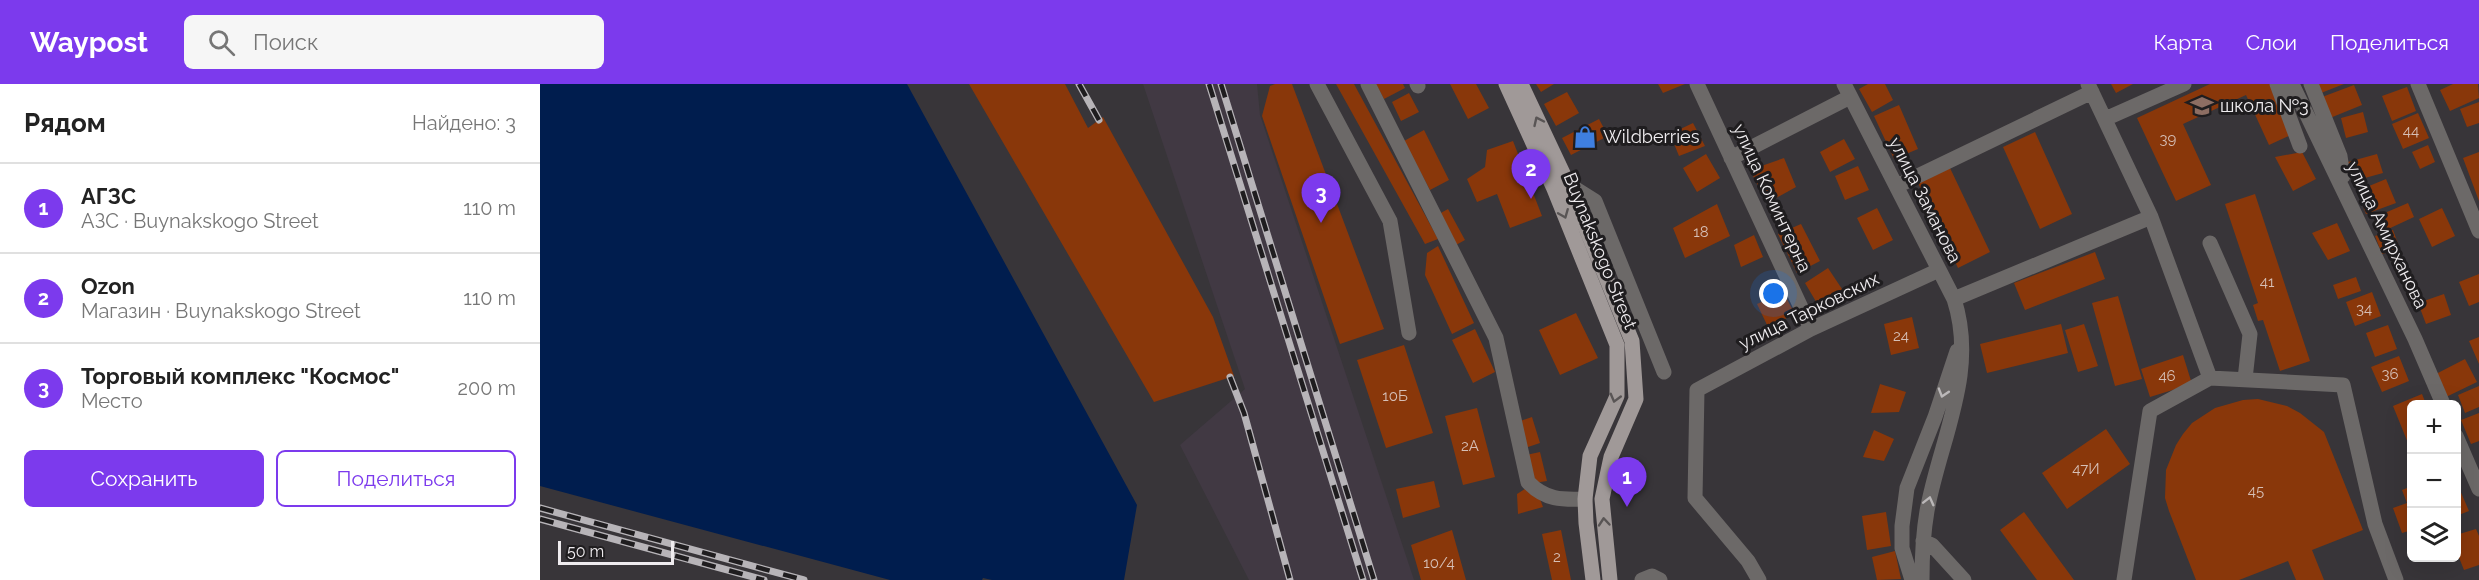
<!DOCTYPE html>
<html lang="ru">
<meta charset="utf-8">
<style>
:root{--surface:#fff;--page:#f6f6f6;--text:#222;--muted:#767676;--line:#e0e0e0;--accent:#7c3aed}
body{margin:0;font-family:Raleway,sans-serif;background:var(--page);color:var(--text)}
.controls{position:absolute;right:18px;bottom:18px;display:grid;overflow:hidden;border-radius:9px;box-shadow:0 6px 24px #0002}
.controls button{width:54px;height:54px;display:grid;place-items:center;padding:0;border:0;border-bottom:2px solid var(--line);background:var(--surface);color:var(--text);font:30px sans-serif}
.scale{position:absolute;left:18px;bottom:15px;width:116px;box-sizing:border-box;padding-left:6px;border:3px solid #efecef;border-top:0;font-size:16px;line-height:21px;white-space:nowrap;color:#efecef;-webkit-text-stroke:4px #1f1d1f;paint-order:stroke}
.you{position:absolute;left:1234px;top:210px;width:21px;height:21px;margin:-15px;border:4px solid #fff;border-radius:50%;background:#1a73e8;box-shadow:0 0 0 9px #1a73e833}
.badge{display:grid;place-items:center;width:39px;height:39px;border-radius:50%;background:var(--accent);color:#fff;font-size:20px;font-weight:700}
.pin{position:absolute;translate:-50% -50px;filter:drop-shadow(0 2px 3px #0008)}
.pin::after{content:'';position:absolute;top:32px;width:21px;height:18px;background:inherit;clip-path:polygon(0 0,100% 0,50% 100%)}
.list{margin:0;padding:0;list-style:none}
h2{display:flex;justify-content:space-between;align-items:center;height:78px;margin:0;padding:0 24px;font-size:26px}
h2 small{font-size:20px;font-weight:400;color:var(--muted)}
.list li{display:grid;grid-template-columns:39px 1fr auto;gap:18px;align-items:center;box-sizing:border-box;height:90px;padding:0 24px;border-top:2px solid var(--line)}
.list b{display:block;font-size:22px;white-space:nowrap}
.list p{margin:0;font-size:20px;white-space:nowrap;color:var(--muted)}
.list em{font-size:20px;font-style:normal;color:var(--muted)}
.actions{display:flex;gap:12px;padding:18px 24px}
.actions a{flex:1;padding:14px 0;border:2px solid var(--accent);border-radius:9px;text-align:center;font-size:21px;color:var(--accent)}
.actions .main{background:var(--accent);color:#fff}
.icon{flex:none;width:33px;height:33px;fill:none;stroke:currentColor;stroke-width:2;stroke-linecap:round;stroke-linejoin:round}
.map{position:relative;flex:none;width:1939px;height:496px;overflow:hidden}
header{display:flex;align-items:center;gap:36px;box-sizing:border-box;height:84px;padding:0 30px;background:var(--accent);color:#fff}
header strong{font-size:28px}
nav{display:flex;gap:33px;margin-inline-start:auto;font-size:21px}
.search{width:420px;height:54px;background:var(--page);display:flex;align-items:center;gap:15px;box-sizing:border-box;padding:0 21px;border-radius:9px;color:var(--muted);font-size:22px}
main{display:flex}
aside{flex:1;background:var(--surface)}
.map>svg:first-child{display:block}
</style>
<header>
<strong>Waypost</strong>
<div class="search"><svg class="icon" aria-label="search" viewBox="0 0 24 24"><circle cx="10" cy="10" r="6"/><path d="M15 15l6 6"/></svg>Поиск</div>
<nav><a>Карта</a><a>Слои</a><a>Поделиться</a></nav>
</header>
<main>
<aside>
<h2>Рядом<small>Найдено: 3</small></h2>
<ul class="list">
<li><span class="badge">1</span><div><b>АГЗС</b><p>АЗС · Buynakskogo Street</p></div><em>110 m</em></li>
<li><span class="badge">2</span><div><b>Ozon</b><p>Магазин · Buynakskogo Street</p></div><em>110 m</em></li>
<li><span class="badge">3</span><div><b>Торговый комплекс &quot;Космос&quot;</b><p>Место</p></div><em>200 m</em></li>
</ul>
<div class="actions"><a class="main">Сохранить</a><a>Поделиться</a></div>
</aside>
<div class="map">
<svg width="1939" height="496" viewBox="0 0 1939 496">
<rect width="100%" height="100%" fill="#383539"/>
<path fill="#413943" d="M603 0H717L720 31 874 496H709L640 361 705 305Z"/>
<path fill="#001d4e" d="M0 0H367L597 421 584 496H452L443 494 442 496H350L0 402Z"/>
<path fill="#89370a" d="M429 0H525L548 44 563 33 673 233 694 292 614 318Z
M735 0H752L844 245 800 260 722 32 730 2Z
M796 0H814L898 155 885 160Z
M836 0H863L865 4 844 15Z
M910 0H936L949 24 928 35Z
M996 0H1014L1001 8Z
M1118 0H1145L1123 9Z
M1328 0H1345L1353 16 1332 28 1319 5Z
M1571 0H1593L1576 9Z
M1670 0H1730L1753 50 1729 61 1706 11 1643 40 1671 101 1636 117 1597 34Z
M1777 0H1804L1781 9Z
M1913 0H1938L1939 14 1910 27 1900 6Z
M1814 1 1822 21 1790 34 1782 13Z
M1867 3 1876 27 1852 37 1842 12Z
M1027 8 1039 29 1016 42 1004 20Z
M869 9 879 28 861 37 852 18Z
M1939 18V39L1927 43 1920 25Z
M1359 21 1378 65 1354 75 1334 32Z
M1823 28 1828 48 1806 54 1801 34Z
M1878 29 1889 54 1863 65 1852 40Z
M1059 35 1068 52 1031 71 1022 54Z
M1153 39 1165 62 1139 72 1130 50Z
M884 46 909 96 890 106 864 57Z
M1495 48 1532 130 1500 145 1463 63Z
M1304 55 1315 75 1290 88 1280 68Z
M973 57 1002 132 970 144 957 110 937 118 927 95 945 83 947 66Z
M1888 61 1895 78 1880 85 1872 68Z
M1762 68 1776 95 1753 107 1735 73Z
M1939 68V117L1923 74Z
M1166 70 1180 94 1157 108 1143 84Z
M1837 70 1843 89 1814 97 1808 78Z
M1244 74 1256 103 1227 119 1210 86Z
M1318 82 1329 106 1305 116 1295 92Z
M1410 84 1450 168 1418 184 1378 99Z
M1846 95 1856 119 1826 130 1817 107Z
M1715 110 1770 277 1740 287 1723 236 1718 237 1713 221 1718 219 1685 120Z
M1868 119 1874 133 1846 146 1840 131Z
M1177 120 1190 152 1145 174 1133 144Z
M1337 124 1353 156 1333 166 1317 134Z
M1902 124 1915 152 1892 163 1879 135Z
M908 125 925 156 916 161 899 130Z
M1797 139 1810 167 1788 176 1772 149Z
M1261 140 1280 177 1257 189 1238 150Z
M1853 146 1860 165 1842 170 1835 152Z
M1214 151 1223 173 1201 183 1194 161Z
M898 162 934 239 912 250 885 191 887 169Z
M1555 168 1565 195 1485 226 1474 199Z
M1288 184 1304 208 1278 221 1265 199Z
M1939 190V218L1929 222 1919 198Z
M1816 193 1821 207 1798 215 1793 201Z
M1243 208 1255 230 1228 243 1217 220Z
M1832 208 1841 232 1815 242 1806 218Z
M1904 210 1911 231 1886 240 1878 219Z
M1578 212 1602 295 1575 302 1552 219Z
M1036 229 1058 274 1020 291 999 246Z
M1372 233 1379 264 1351 271 1344 240Z
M1521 240 1528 269 1447 289 1440 260Z
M1544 240 1558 282 1538 288 1525 246Z
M1848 241 1857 265 1835 273 1826 249Z
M935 245 955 288 933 299 912 256Z
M1939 253V280L1929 257Z
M864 261 893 349 846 364 817 276Z
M1643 271 1652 300 1610 313 1601 285Z
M1859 272 1869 297 1842 308 1831 283Z
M1925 275 1937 298 1906 313 1894 291Z
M1340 300 1366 308 1359 328 1331 329Z
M1939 302V323L1925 329 1918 311Z
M1882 310 1886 320H1872V357L1868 359 1853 322Z
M1718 315 1747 322 1760 329 1784 348 1823 446 1772 466 1784 496H1756L1748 477 1699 496H1656L1629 427 1625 414 1626 386 1636 361 1643 350 1652 339 1675 324 1703 316Z
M937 324 955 393 923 401 905 332Z
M1939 329V357L1931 360 1921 336Z
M992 333 1000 359 985 364 977 338Z
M1566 345 1590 380 1527 425 1502 389Z
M1334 346 1354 355 1344 377 1323 373Z
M1000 368 1007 397 994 399 986 371Z
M894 397 900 423 863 434 856 405Z
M1916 397 1929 427 1916 432Z
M1872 402V446L1862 449 1853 424 1867 419 1862 406Z
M988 403 1000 415 1003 423 978 430 977 410Z
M1346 428 1351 462 1327 466 1322 432Z
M1484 428 1534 496H1497L1460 446Z
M1936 445 1939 452V481L1924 486 1916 466V451Z
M912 446 926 496H881L871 461Z
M1021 446 1031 496H1012L1002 450Z
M1355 467 1361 495 1337 496 1332 473Z"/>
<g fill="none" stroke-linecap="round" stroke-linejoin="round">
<path stroke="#6c6968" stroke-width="15" d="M777 0 850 137 869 249
M828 0 956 254 988 398C1005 416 1022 416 1045 415
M877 0 878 2
M1157 0 1271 245
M1304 0 1414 215C1438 289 1400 355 1387 427 1383 450 1382 473 1382 496
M1548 0 1611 133 1670 294 1610 327 1584 496
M1737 0 1760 62
M1752 0 1875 255 1903 320
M1771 0 1800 72 1803 92
M1878 0 1939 147
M1565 35 1644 0
M1191 74 1310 13
M1023 102 1028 100 1055 117 1124 288
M1357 102 1552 8
M1670 159 1710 250 1705 295
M1414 215 1611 133
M1670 294 1803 301 1835 440 1856 496
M1916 352 1939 405
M1383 457 1392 461 1424 496
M1102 496 1112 492 1120 496
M1219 496 1208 477 1155 414 1157 306 1271 245 1399 186
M1372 496 1362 464V442L1367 404 1395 333 1417 267"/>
<path stroke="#a09998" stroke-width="15" d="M966 0 1014 105 1077 261V312L1050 372 1045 415 1046 439 1053 496
M981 0 1028 100 1092 257 1096 315 1071 373 1062 415 1070 496"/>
<g stroke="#b7b4b8" stroke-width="7">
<path id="rail" d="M539 0 559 36
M669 0 823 496
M681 0 834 496
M690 293 704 329 750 496
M0 424 264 496
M0 435 224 496"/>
</g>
<use href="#rail" stroke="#1f1d1f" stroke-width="4.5" stroke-dasharray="14" stroke-linecap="butt"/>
</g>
<defs><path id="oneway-chevron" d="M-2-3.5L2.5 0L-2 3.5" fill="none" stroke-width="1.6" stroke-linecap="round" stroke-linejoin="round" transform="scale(1.5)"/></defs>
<g stroke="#595555">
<use href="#oneway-chevron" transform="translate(998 37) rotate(-115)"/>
<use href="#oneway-chevron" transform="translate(1024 130) rotate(68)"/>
<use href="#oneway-chevron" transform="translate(1075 314) rotate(105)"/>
<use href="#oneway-chevron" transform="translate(1064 438) rotate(-95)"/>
</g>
<g stroke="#bbb8b9">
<use href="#oneway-chevron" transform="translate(1403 309) rotate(107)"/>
<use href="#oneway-chevron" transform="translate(1389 417) rotate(-76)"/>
</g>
<defs>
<g id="school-bare" transform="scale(1.8)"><path d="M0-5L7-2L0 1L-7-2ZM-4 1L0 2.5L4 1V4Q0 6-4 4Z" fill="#8d6e63" stroke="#1f1d1f" stroke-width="2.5" paint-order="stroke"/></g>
<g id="shop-bare" transform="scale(1.8)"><path d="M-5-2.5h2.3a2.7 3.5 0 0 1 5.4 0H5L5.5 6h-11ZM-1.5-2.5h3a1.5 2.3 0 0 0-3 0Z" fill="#3f7fe0" stroke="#1f1d1f" stroke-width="2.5" paint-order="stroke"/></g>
</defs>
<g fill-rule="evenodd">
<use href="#school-bare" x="1662" y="22"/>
<use href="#shop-bare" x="1045" y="53"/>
</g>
<g text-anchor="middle" stroke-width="6" stroke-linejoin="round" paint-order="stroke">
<g font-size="15" fill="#d6bfb6">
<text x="1871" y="52">44</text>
<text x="1628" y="60">39</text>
<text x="1161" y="153">18</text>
<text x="1727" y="203">41</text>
<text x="1824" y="230">34</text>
<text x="1361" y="257">24</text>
<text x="1850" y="295">36</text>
<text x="1627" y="297">46</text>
<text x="855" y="317">10Б</text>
<text x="930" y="367">2А</text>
<text x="1546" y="390">47И</text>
<text x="1716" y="412">45</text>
<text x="1017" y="478">2</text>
<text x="899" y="484">10/4</text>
</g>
<g font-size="18" fill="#efecef" stroke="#1f1d1f" text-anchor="start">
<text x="1680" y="28">школа №3</text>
<text x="1063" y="59">Wildberries</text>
</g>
<g font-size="18" fill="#efecef" stroke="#1f1d1f">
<text transform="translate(1232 114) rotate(65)" y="6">улица Коминтерна</text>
<text transform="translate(1385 116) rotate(63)" y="6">улица Заманова</text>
<text transform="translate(1847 151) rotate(64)" y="6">улица Амирханова</text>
<text transform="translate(1060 167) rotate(68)" y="6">Buynakskogo Street</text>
<text transform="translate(1269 227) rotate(-26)" y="6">улица Тарковских</text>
</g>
</g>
</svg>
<div class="controls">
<button>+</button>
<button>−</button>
<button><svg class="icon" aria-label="layers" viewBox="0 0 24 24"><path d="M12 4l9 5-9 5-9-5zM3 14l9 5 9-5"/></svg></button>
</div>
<div class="scale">50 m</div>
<div class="you"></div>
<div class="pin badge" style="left:1087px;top:423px">1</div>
<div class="pin badge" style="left:991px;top:115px">2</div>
<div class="pin badge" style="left:781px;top:139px">3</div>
</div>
</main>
